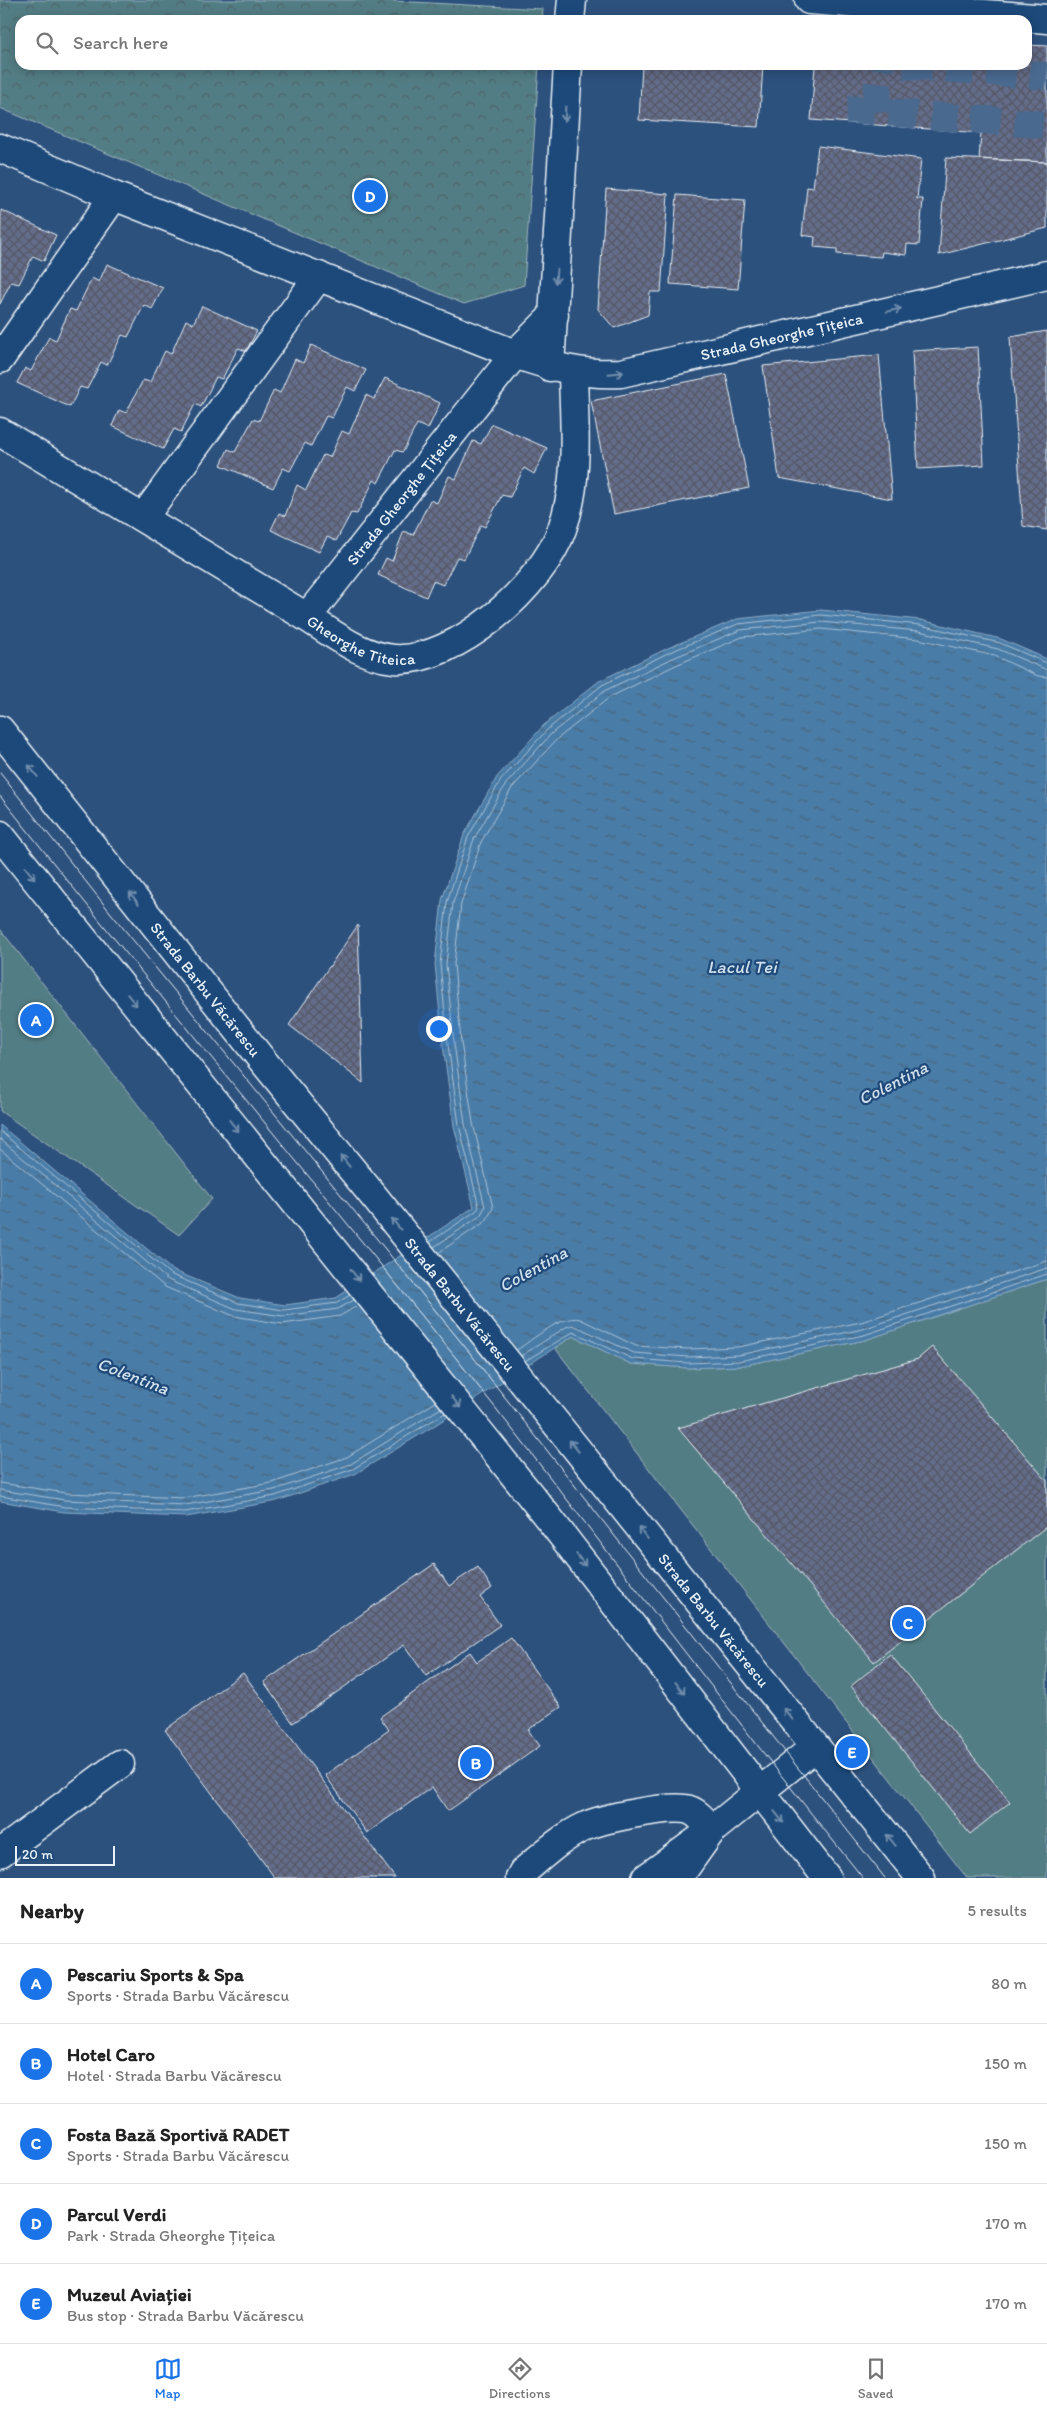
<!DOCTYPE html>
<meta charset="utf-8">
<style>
:root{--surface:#fff;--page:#f2f2f2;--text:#222;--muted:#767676;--line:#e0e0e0;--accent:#1a73e8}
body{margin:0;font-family:Itim,sans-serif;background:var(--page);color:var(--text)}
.scale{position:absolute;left:15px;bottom:12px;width:100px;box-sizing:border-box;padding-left:5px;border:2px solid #e8f1f8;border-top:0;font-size:14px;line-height:18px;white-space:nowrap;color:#e8f1f8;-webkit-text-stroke:4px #1f4a7a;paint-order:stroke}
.you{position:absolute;left:438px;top:1028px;width:18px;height:18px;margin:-12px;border:4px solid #fff;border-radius:50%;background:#1a73e8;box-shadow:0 0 0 8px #1a73e833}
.badge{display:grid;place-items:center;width:32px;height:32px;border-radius:50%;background:var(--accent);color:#fff;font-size:16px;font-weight:700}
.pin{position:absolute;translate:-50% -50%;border:2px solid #fff;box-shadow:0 1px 5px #0006}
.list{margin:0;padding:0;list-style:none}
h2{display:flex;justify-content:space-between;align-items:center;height:65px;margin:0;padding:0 20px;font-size:21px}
h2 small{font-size:16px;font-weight:400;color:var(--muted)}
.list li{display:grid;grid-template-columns:32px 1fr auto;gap:15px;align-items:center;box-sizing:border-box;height:80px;padding:0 20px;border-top:1px solid var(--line)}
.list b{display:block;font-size:19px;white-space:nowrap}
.list p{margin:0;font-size:16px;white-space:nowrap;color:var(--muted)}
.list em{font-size:16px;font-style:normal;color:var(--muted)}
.icon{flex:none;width:28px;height:28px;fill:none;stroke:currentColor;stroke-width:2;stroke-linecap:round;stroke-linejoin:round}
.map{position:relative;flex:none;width:1047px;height:1878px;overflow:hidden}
.search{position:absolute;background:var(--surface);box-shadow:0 2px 12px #0003;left:15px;right:15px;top:15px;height:55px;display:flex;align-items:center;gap:12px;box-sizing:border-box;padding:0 18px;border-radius:15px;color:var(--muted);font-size:19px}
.sheet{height:465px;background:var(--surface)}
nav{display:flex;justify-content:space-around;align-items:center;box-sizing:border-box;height:70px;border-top:1px solid var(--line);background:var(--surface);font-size:14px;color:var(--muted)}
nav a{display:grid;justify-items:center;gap:2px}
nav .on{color:var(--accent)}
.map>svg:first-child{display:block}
</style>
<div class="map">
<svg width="1047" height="1878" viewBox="0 0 1047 1878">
<defs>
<pattern id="park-crowns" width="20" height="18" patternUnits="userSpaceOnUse" patternTransform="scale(1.25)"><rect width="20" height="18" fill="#527d84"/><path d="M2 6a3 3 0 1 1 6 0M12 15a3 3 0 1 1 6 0" fill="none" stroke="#4d656a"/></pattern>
<pattern id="water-ripples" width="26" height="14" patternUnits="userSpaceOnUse" patternTransform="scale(1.25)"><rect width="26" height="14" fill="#4a7ca7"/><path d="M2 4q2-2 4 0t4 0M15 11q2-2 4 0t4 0" fill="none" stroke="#48657d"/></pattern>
<pattern id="building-cross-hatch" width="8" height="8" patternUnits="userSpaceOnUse" patternTransform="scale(1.25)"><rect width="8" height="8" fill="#646c89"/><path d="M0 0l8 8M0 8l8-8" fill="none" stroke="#545866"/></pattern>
</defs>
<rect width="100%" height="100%" fill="#2d517d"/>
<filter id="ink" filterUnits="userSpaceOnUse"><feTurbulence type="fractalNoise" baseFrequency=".02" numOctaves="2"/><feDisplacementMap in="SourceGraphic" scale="10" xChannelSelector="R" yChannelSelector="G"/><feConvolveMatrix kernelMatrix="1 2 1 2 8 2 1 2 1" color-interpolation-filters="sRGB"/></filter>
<g filter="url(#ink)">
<path fill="url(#park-crowns)" stroke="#9db7be" d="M0 0H374L543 9 542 20H20V65H539L524 285 464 304 0 108Z"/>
<path fill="#527d84" stroke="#9db7be" d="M0 929 212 1199 179 1235 0 1111Z
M1047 1279V1878H967L555 1348 573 1336 631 1364 688 1368 740 1366 865 1340Z"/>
<path fill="url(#water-ripples)" stroke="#89abc7" d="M821 610 921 620 1001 639 1047 659V1279L865 1340 740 1366 688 1368 631 1364 573 1336 429 1429 355 1474 277 1501 186 1517 64 1512 0 1501V1125L172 1270 240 1298 285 1305 336 1298 474 1207 454 1126 443 1045 435 964 442 900 464 835 497 777 544 725 599 681 668 648 737 619Z"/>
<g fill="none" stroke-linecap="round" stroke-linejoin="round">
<path stroke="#a9c2d8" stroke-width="1" d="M0 1131 170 1274 238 1303 284 1310 337 1303 350 1295
M0 1139 168 1280 236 1309 283 1316 338 1309 354 1300
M0 1149 165 1287 234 1316 282 1324 340 1316 359 1305
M430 1242 476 1211 479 1207 459 1125 448 1044 440 964 447 902 468 837 501 780 548 729 602 685 670 652 738 624 821 615 920 625 1000 643 1047 663
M434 1247 480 1216 485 1207 465 1124 454 1043 446 964 453 903 474 839 506 784 552 733 606 690 673 658 740 630 821 622 919 631 998 649 1047 670
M438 1253 486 1221 493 1208 473 1123 461 1042 454 964 461 904 481 842 512 788 557 739 610 697 676 665 742 637 821 629 918 639 995 656 1038 676 1047 677
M517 1350C532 1340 562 1314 580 1319L636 1346 688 1349 738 1347 861 1322 1047 1261
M521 1356 566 1327 573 1325 634 1353 688 1357 739 1355 863 1329 1047 1268
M525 1361 573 1332 633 1359 688 1363 739 1361 864 1335 1047 1274
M0 1483 66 1493 184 1498 272 1483 347 1457 436 1402
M0 1490 65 1500 185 1505 274 1490 351 1464 441 1408
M0 1496 65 1507 185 1512 275 1496 353 1469 445 1413"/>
</g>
<path fill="url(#building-cross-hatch)" stroke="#e8f1f8" d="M1027 45 1047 46V162L979 159 981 133 811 120 815 65H1027Z
M642 65H763L759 127 639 120Z
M818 146 921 159 917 199H923L919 245 907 244 906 255 882 252 881 257 837 254V249L814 247 815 237 802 235 807 187 813 188Z
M946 158 1047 162V228L939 255Z
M606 189 668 194 661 292H650L648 315 614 328 598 309Z
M677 195 745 200 738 289 670 284Z
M1 210 56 235 44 261 33 256 19 284 11 282 0 304Z
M107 264 163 288 152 309 144 305 128 337 122 335 107 365 101 362 87 389 80 387 70 407 17 383 25 368 31 371 49 337 56 340 70 309 76 311 92 278 99 282Z
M202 306 257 331 246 351 238 348 222 379 216 377 201 407 195 404 181 432 174 429 163 449 112 426 119 410 126 413 143 380 150 382 165 351 171 354 186 320 193 324Z
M1047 331V530L1023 526 1010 337Z
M311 345 366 370 355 391 347 387 332 418 326 416 311 446 305 443 290 471 283 468 273 488 221 465 228 449 235 452 253 419 259 421 274 390 280 393 295 359 303 363Z
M978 347 984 465 918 469 912 351Z
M879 355 892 499 779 478 763 366Z
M726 374 749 488 614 514 591 401Z
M385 378 440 403 428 429 417 424 403 452 395 450 378 483 374 480 357 514 351 513 336 541 327 537 319 552 271 530 279 513 285 516 297 485 306 490 323 455 330 457 342 431 349 434 366 395 374 399Z
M492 424 547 448 534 474 524 468 510 497 502 495 485 527 481 525 464 559 457 557 443 585 433 581 426 597 378 575 386 558 392 561 404 531 413 535 430 500 437 503 449 476 456 479 473 441 481 444Z
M358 925 363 1083 289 1025Z
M932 1347 1047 1481V1526L874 1662 678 1428 918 1359Z
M434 1564 449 1586 478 1567 492 1588 480 1597 500 1625 426 1676 404 1645 293 1723 264 1682Z
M511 1638 561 1707 528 1730 540 1746 448 1811 432 1787 367 1833 325 1775 389 1730 380 1717 470 1652 477 1662Z
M890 1654 1010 1802 970 1834 851 1686Z
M243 1673 395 1878H275L165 1730Z"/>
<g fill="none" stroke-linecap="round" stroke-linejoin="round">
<path stroke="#49698f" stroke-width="28" stroke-dasharray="28 14" stroke-linecap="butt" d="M904 65 1047 76
M847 109 1047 125
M875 111 880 65"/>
<g stroke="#e8f1f8" stroke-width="31">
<g id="minor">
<path d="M809 0 1047 19"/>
<path d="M570 20 572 0"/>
<path id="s1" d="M0 148 114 196 515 354C551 367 583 375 621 373L1047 275"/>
<path d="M0 359 114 196"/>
<path d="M550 367 568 65"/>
<path id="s2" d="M0 432 300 613C330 631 358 656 394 659 456 663 543 585 562 529 580 479 574 424 573 372"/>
<path d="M143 518 319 276"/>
<path id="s3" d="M307 617 515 354 554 315"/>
<path d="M0 1853 120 1764"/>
<path d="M520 1878 523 1872C543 1855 562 1837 586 1826 604 1818 665 1806 685 1809 696 1810 705 1822 712 1830L678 1878"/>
<path d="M646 1878 712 1830 815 1747"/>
</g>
</g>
<g stroke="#e8f1f8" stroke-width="31">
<g id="major">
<path id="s4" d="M0 730 263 1061 376 1199 921 1878"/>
<path d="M0 835 551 1521 827 1878"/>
</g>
</g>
<use href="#minor" stroke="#1f4a7a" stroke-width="28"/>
<use href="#major" stroke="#1f4a7a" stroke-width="28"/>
<path stroke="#e8f1f8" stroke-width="1" d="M0 773 106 907 470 1353 885 1878
M0 796C151 987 308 1173 460 1363 596 1534 726 1709 863 1878"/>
</g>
<defs><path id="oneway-shaft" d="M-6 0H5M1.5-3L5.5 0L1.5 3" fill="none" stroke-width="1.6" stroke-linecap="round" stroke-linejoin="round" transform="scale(1.25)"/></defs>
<g stroke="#6f8dac">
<use href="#oneway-shaft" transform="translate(565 114) rotate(93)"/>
<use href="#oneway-shaft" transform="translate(556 276) rotate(94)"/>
<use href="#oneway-shaft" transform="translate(894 310) rotate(-13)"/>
<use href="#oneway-shaft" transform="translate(616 373) rotate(-5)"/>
<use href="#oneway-shaft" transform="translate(33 771) rotate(-128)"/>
<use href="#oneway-shaft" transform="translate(30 873) rotate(51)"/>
<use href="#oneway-shaft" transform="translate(134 898) rotate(-128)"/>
<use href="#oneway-shaft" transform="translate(132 1000) rotate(51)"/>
<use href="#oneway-shaft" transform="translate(234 1126) rotate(51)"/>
<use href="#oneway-shaft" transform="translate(345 1161) rotate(-129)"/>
<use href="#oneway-shaft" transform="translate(396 1224) rotate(-129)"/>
<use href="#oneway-shaft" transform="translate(355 1275) rotate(52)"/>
<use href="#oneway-shaft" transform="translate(456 1402) rotate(52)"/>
<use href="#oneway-shaft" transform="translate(574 1446) rotate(-129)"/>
<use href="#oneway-shaft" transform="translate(643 1533) rotate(-129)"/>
<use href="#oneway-shaft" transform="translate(581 1560) rotate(52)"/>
<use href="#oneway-shaft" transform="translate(680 1688) rotate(52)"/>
<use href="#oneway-shaft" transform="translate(788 1714) rotate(-129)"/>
<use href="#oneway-shaft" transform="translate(779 1817) rotate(52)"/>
<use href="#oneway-shaft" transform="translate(891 1840) rotate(-129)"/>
</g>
</g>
<g text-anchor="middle" stroke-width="4.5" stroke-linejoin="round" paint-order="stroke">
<g font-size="16" fill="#e8f1f8" stroke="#1f4a7a">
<text dy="6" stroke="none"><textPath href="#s1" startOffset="828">Strada Gheorghe Țițeica</textPath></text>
<text dy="6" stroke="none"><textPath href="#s3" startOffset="152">Strada Gheorghe Țițeica</textPath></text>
<text dy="6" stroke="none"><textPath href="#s2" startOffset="419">Gheorghe Titeica</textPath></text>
<text dy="6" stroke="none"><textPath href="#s4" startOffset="331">Strada Barbu Văcărescu</textPath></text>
<text dy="6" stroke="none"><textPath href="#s4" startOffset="736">Strada Barbu Văcărescu</textPath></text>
<text dy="6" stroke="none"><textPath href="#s4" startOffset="1141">Strada Barbu Văcărescu</textPath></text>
</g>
<g font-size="18" font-style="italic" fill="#d0dfec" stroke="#1f4a7a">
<text x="742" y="973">Lacul Tei</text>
<text transform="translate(893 1083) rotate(-27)" y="6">Colentina</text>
<text transform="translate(533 1269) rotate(-29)" y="6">Colentina</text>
<text transform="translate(133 1376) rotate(21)" y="6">Colentina</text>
</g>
</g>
</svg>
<div class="scale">20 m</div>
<div class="you"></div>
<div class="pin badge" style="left:36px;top:1020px">A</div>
<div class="pin badge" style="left:476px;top:1763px">B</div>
<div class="pin badge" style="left:908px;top:1623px">C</div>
<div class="pin badge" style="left:370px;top:196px">D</div>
<div class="pin badge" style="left:852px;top:1752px">E</div>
<div class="search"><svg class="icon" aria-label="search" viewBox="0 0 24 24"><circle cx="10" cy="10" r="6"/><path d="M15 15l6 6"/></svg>Search here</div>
</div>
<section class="sheet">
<h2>Nearby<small>5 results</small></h2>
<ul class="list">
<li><span class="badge">A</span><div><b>Pescariu Sports &amp; Spa</b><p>Sports · Strada Barbu Văcărescu</p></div><em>80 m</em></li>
<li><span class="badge">B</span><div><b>Hotel Caro</b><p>Hotel · Strada Barbu Văcărescu</p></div><em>150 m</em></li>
<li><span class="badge">C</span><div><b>Fosta Bază Sportivă RADET</b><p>Sports · Strada Barbu Văcărescu</p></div><em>150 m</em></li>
<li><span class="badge">D</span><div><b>Parcul Verdi</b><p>Park · Strada Gheorghe Țițeica</p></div><em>170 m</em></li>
<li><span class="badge">E</span><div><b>Muzeul Aviației</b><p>Bus stop · Strada Barbu Văcărescu</p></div><em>170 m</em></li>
</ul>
</section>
<nav>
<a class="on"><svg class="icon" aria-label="map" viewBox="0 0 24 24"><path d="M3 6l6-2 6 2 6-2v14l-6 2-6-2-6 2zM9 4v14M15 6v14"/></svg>Map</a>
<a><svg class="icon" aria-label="directions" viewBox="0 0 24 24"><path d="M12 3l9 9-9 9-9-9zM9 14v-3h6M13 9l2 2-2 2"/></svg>Directions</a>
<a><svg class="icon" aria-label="saved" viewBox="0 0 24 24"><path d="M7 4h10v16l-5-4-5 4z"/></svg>Saved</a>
</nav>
